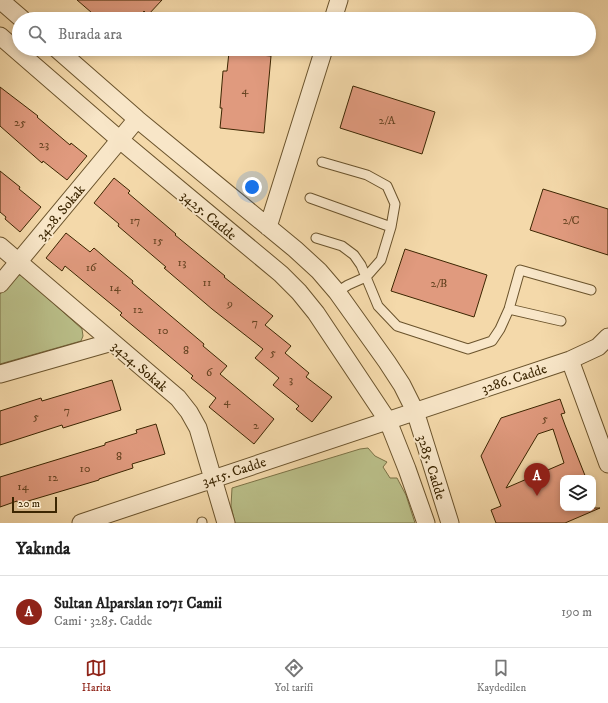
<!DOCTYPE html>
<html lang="tr">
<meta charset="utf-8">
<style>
:root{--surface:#fff;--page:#f2f2f2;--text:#222;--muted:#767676;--line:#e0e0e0;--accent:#8f2418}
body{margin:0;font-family:"IM FELL DW Pica",serif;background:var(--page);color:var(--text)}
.controls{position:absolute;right:12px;bottom:12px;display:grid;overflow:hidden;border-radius:8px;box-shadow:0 2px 6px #0003}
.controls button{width:36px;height:36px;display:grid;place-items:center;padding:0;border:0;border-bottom:1px solid var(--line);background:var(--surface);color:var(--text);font:20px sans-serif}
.scale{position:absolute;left:12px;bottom:10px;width:45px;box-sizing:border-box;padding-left:4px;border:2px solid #3c2602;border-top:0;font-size:11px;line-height:14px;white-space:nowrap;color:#3c2602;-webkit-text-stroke:3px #f8e6c8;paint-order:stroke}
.you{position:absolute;left:252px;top:187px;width:14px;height:14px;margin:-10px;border:3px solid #fff;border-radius:50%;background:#1a73e8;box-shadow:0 0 0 6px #1a73e833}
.badge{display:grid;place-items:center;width:26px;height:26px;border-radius:50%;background:var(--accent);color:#fff;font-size:13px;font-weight:700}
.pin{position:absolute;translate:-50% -33px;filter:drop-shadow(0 1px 2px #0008)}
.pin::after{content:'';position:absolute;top:21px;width:14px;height:12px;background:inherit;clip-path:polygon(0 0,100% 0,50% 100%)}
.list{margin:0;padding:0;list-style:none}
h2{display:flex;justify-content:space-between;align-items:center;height:52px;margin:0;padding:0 16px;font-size:17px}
h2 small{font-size:13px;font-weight:400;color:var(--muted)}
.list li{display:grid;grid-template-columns:26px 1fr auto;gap:12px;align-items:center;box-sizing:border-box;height:72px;padding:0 16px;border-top:1px solid var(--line)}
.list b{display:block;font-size:15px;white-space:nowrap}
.list p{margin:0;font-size:13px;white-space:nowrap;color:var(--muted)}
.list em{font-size:13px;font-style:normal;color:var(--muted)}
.icon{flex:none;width:22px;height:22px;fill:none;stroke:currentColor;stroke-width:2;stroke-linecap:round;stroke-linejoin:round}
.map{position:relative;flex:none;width:608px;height:523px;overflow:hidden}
.search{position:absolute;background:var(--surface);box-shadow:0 2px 6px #0003;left:12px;right:12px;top:12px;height:44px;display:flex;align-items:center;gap:10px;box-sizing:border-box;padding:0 14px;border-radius:22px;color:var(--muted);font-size:15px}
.sheet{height:124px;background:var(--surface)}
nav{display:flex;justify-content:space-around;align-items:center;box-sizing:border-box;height:56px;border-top:1px solid var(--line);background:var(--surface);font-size:11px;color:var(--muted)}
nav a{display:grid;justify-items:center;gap:2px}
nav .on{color:var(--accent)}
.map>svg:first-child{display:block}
</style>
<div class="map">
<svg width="608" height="523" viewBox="0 0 608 523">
<rect width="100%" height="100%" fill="#f4d9aa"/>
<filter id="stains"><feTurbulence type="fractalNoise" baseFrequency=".005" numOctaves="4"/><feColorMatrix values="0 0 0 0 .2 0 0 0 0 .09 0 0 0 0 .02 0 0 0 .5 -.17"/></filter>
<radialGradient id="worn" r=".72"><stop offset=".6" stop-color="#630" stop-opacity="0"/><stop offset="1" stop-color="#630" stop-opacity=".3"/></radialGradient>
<path fill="#babf89" stroke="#7b7246" d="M16 275H22L82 329 83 336 81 341 0 364V294Z
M368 448 375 456 387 462 383 467 390 478H397L406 495 415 523H235L231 506 232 488 360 449Z"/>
<path fill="#e09a7e" stroke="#3c2602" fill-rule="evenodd" d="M77 0H162L148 15 144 11 137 19H99Z
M229 52 271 56 264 133 220 128 222 108H220L223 71H227Z
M353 86 435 112 422 154 340 128Z
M0 87 38 116 37 117 70 145 71 143 87 156 67 180 43 161 42 163 0 126Z
M0 171 20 187 19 189 41 207 20 232 5 219 6 217 0 212Z
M114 178 130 191 128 193 176 234 175 235 225 276 224 277 273 316 265 325 291 346 285 353 309 373 306 377 332 397 312 422 296 409 299 406 273 385 279 378 255 358 263 349 212 309 164 268 166 267 118 226 119 224 94 203Z
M543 189 608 209V255L530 230Z
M66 233 90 252 94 248 109 261 133 281 132 283 204 344 203 346 227 366 220 374 274 419 254 444 209 407 216 398 191 378 193 376 120 315 122 313 65 266 62 271 46 258Z
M405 249 487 275 474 317 391 291Z
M112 380 121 410 63 428 62 425 0 445V411L41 398 42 401Z
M560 399 565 413 561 414 565 425 586 478H563V508H600L565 523H496L491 510 501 506 481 456 501 418ZM553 429 564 463 506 488 538 434Z
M156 424 165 454 132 464 133 468 99 479V480L18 504 17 501 0 507V477L105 445V443L137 433 136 430Z"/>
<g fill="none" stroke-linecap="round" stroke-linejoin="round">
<g stroke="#6a532c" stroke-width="11">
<path id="service" d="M322 162 367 175 387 186 395 204 391 227 381 260 366 277 348 285 337 292
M310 198 391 227
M316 238 342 246 354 255 361 265 378 306 397 326 468 349 492 341 500 329 509 309 520 270 591 290
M509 309 561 321
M202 522V523"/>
</g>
<g stroke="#6a532c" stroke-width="19">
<path id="minor" d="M0 0 22 19
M333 19 339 0
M0 36 120 140 281 274 299 292 316 313 388 421 407 469 426 523
M57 49 137 119 295 249 319 271 337 292 387 362 402 385 415 411 450 523
M268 227 324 49
M0 246 178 398 189 412 198 428 226 523
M0 284 137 119
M570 360 608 464
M0 374 112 342
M81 523 570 360 598 347 608 337"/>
</g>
<use href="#service" stroke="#f8e6c8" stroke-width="9"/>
<use href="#minor" stroke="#f8e6c8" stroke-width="17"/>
</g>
<g text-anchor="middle" stroke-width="4" stroke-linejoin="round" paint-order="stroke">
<g font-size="12" fill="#654321">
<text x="245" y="94">4</text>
<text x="387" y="124">2/A</text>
<text x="20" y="126">25</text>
<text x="44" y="148">23</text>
<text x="135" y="224">17</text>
<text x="571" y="224">2/C</text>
<text x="158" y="244">15</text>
<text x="182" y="266">13</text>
<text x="91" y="271">16</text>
<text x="207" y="286">11</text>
<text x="439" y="287">2/B</text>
<text x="115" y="291">14</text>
<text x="230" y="307">9</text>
<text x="138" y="313">12</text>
<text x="255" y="326">7</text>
<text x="163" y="334">10</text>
<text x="186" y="354">8</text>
<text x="273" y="356">5</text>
<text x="209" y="376">6</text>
<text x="291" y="383">3</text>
<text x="227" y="405">4</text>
<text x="67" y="414">7</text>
<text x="36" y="420">5</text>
<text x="545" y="422">5</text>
<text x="256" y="429">2</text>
<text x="119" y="460">8</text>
<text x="85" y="472">10</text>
<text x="53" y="481">12</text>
<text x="23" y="490">14</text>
</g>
<g font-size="14" fill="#3c2602" stroke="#f8e6c8">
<text transform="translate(60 212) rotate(-50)" y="5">3428. Sokak</text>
<text transform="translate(209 215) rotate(40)" y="5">3425. Cadde</text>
<text transform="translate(140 366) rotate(41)" y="5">3424. Sokak</text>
<text transform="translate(514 378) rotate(-18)" y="5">3286. Cadde</text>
<text transform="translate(432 467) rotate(73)" y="5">3285. Cadde</text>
<text transform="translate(234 471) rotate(-18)" y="5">3415. Cadde</text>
</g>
</g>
<rect width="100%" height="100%" filter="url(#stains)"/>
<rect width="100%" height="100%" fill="url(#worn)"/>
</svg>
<div class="controls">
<button><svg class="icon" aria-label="layers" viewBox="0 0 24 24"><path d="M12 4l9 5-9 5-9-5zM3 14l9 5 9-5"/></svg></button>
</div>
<div class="scale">20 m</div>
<div class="you"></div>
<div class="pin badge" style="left:537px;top:496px">A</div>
<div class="search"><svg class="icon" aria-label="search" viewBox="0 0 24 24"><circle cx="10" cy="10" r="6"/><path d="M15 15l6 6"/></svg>Burada ara</div>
</div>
<section class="sheet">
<h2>Yakında<small></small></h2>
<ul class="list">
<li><span class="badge">A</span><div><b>Sultan Alparslan 1071 Camii</b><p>Cami · 3285. Cadde</p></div><em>190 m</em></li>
</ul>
</section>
<nav>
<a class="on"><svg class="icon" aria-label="map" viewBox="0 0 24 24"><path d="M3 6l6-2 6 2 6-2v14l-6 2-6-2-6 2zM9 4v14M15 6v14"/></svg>Harita</a>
<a><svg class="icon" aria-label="directions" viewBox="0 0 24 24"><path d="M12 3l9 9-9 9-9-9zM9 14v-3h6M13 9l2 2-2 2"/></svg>Yol tarifi</a>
<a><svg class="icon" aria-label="saved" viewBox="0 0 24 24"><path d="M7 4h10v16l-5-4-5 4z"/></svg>Kaydedilen</a>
</nav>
